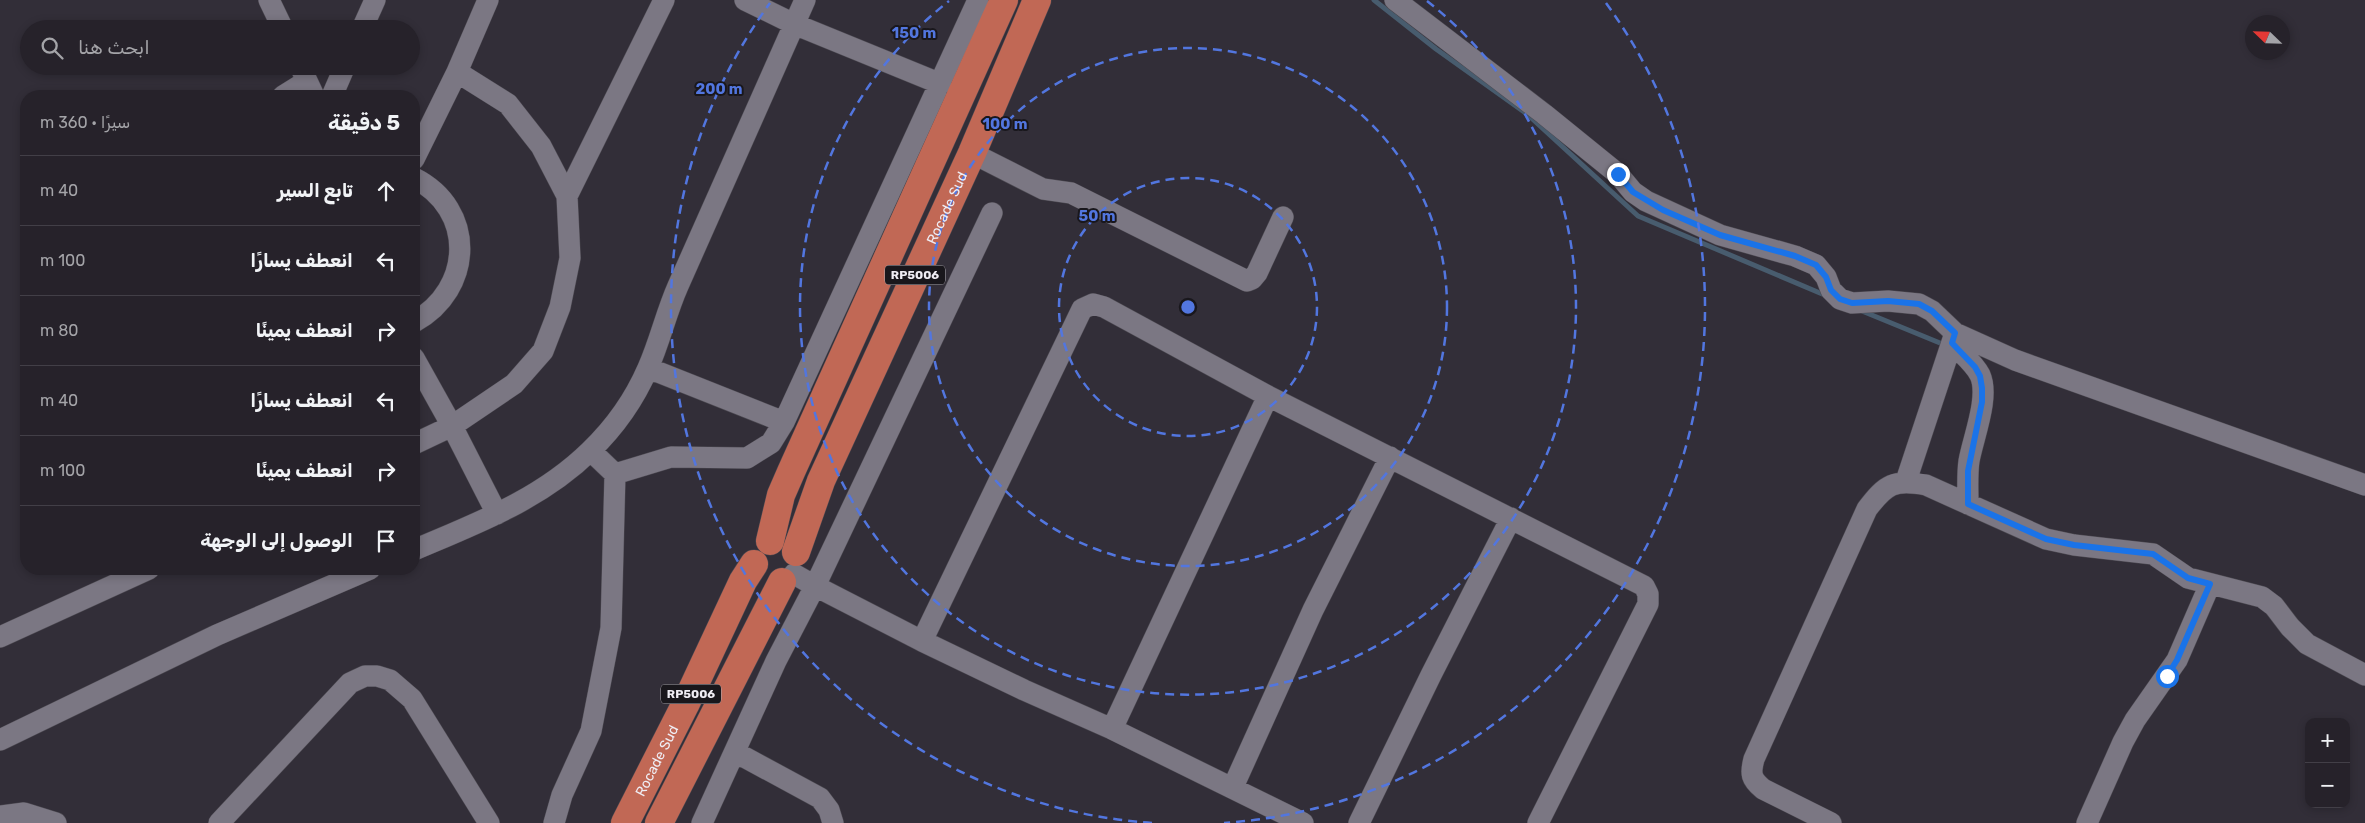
<!DOCTYPE html>
<html lang="ar">
<meta charset="utf-8">
<style>
:root{--surface:#26222a;--page:#322f36;--text:#f1f3f6;--muted:#a4a4a8;--line:#423f47}
body{margin:0;font-family:Rubik,Cairo,sans-serif;background:var(--page);color:var(--text);direction:rtl}
.controls{position:absolute;right:15px;bottom:15px;display:grid;overflow:hidden;border-radius:10px;box-shadow:0 2px 8px #0003}
.controls button{width:45px;height:45px;display:grid;place-items:center;padding:0;border:0;border-bottom:1px solid var(--line);background:var(--surface);color:var(--text);font:25px sans-serif}
.compass{position:absolute;left:2245px;top:15px;width:45px;height:45px;border-radius:50%;background:var(--surface);box-shadow:0 2px 8px #0003;rotate:293deg}
.stop{position:absolute;width:15px;height:15px;margin:-11px;border:4px solid #1a73e8;border-radius:50%;background:#fff}
.stop.end{background:#1a73e8;border-color:#fff;box-shadow:0 1px 5px #0008}
.list{margin:0;padding:0;list-style:none}
h2{display:flex;justify-content:space-between;align-items:center;height:65px;margin:0;padding:0 20px;font-size:21px}
h2 small{font-size:16px;font-weight:400;color:var(--muted)}
.list li{display:grid;grid-template-columns:32px 1fr auto;gap:15px;align-items:center;box-sizing:border-box;height:70px;padding:0 20px;border-top:1px solid var(--line)}
.list b{display:block;font-size:19px;white-space:nowrap}
.list em{font-size:16px;font-style:normal;color:var(--muted)}
.icon{flex:none;width:28px;height:28px;fill:none;stroke:currentColor;stroke-width:2;stroke-linecap:round;stroke-linejoin:round}
.map{position:relative;flex:none;width:2365px;height:823px;overflow:hidden;direction:ltr}
.search{position:absolute;background:var(--surface);box-shadow:0 2px 8px #0003;left:20px;top:20px;width:400px;height:55px;display:flex;align-items:center;gap:12px;box-sizing:border-box;padding:0 18px;border-radius:28px;color:var(--muted);font-size:19px}
.panel{position:absolute;background:var(--surface);box-shadow:0 2px 8px #0003;left:20px;top:90px;width:400px;height:485px;border-radius:20px;direction:rtl}
.map>svg:first-child{display:block}
</style>
<div class="map">
<svg width="2365" height="823" viewBox="0 0 2365 823">
<rect width="100%" height="100%" fill="#322e38"/>
<g fill="none" stroke-linecap="round" stroke-linejoin="round">
<path stroke="#485c6e" stroke-width="5" d="M1374 0 1436 49 1527 114 1638 216 1827 296
M1862 311 1940 343"/>
<g stroke="#4d4a52" stroke-width="22">
<path id="minor" d="M269 0 283 29
M745 0 794 24 941 84
M1395 0 1544 114 1618 174 1633 192 1646 201 1720 235 1795 256 1816 265 1826 277 1831 290 1840 299 1852 303 1888 301 1919 304 1932 311 1955 333 2015 360 2365 485
M362 29 375 0
M300 66 314 96
M283 96 307 81
M332 96 345 66
M972 153 1043 189 1071 193 1247 281 1252 279 1257 273 1283 217
M414 159 457 72 488 0
M414 178C476 209 474 289 414 322
M567 196 664 0
M1952 343C1961 353 1974 363 1980 375 1990 397 1973 438 1969 461 1967 475 1968 490 1968 504
M414 358 452 426 497 514
M648 368 784 422
M414 444 452 426 514 384 543 351 560 307 570 258 567 196 541 146 508 104 457 72
M615 474 671 457 747 458 771 443 784 422 978 0
M1906 481 1955 333
M414 550C477 523 540 500 590 451 614 428 635 398 648 368 660 341 666 313 678 286 720 191 763 95 805 0
M794 574 815 586 922 641 1024 690 1112 729 1303 823
M0 637 149 569
M922 641 1082 309 1093 304 1104 307 1268 396 1644 586 1648 594V604L1538 823
M1112 729 1268 396
M0 740 217 635 370 569
M735 752 820 798 829 810 833 823
M1233 787 1313 610 1390 457
M0 816 24 813 56 823
M219 823 350 683 365 676H377L390 680 412 699 489 823
M554 823 562 795 591 731 611 628 615 474 591 451
M702 823 776 661 815 586 992 213
M1359 823 1431 675 1511 518
M1831 823 1763 789C1751 779 1750 774 1754 759L1867 509C1886 484 1894 479 1926 485L2046 539 2074 545 2153 554 2188 578 2262 597 2274 606 2290 627 2307 644 2365 675
M2087 823 2123 742 2135 720 2177 660 2210 584"/>
</g>
<g stroke="#4d4a52" stroke-width="29">
<g id="highway">
<path d="M770 541 781 495 791 472 1004 0"/>
<path id="s1" d="M796 552 821 481 972 153 1037 0"/>
<path id="s2" d="M625 823 685 705 743 581 754 564"/>
<path d="M659 823 782 582"/>
</g>
</g>
<use href="#minor" stroke="#7b7783" stroke-width="21"/>
<use href="#highway" stroke="#c16855" stroke-width="28"/>
</g>
<g fill="none" stroke-linecap="round" stroke-linejoin="round">
<path stroke="#1a73e8" stroke-width="6" d="M1618 174 1633 192 1663 210 1720 235 1795 256 1816 265 1826 277 1831 290 1840 299 1852 303 1888 301 1919 304 1932 311 1955 333 1952 343 1975 367 1980 376 1982 388V402L1968 471V504L2046 539 2074 545 2153 554 2188 578 2210 584 2177 660 2167 676"/>
</g>
<g fill="none" stroke="#5276df" stroke-width="2.5" stroke-dasharray="9 6">
<circle cx="1188" cy="307" r="129"/>
<circle cx="1188" cy="307" r="259"/>
<path d="M1427 1A388 388 0 1 1 949 1"/>
<path d="M1152 823A517 517 0 0 1 770 3M1606 3A517 517 0 0 1 1224 823"/>
</g>
<g text-anchor="middle" stroke-width="4" stroke-linejoin="round" paint-order="stroke">
<g fill="#19171c" stroke="#afadb3" stroke-width="1">
<rect x="885" y="265.5" width="60" height="19" rx="4"/>
<rect x="661" y="684.5" width="60" height="19" rx="4"/>
</g>
<g font-size="12" font-weight="bold" fill="#efedf4">
<text x="915" y="279">RP5006</text>
<text x="691" y="698">RP5006</text>
</g>
<g font-size="14" fill="#efedf4" stroke="#19171c">
<text dy="5" stroke="none"><textPath href="#s1" startOffset="376">Rocade Sud</textPath></text>
<text dy="5" stroke="none"><textPath href="#s2" startOffset="70">Rocade Sud</textPath></text>
</g>
</g>
<circle cx="1188" cy="307" r="8" fill="#5276df" stroke="#19171c" stroke-width="2.5"/>
<g font-size="15" text-anchor="middle" font-weight="bold" fill="#5276df" stroke="#19171c" stroke-width="4" stroke-linejoin="round" paint-order="stroke">
<text x="914" y="38">150 m</text>
<text x="719" y="94">200 m</text>
<text x="1005" y="129">100 m</text>
<text x="1097" y="221">50 m</text>
</g>
</svg>
<div class="controls">
<button>+</button>
<button>−</button>
</div>
<svg class="compass" viewBox="-18 -18 36 36"><path d="M0-13l5 13h-10z" fill="#e53935"/><path d="M0 13l5-13h-10z" fill="#a4a4a8"/></svg>
<div class="stop" style="left:2167px;top:676px"></div>
<div class="stop end" style="left:1618px;top:174px"></div>
<div class="search"><svg class="icon" aria-label="search" viewBox="0 0 24 24"><circle cx="10" cy="10" r="6"/><path d="M15 15l6 6"/></svg>ابحث هنا</div>
<section class="panel">
<h2>5 دقيقة<small>سيرًا · 360 m</small></h2>
<ul class="list">
<li><svg class="icon" aria-label="ahead" viewBox="0 0 24 24"><path d="M12 20V5M6 11l6-6 6 6"/></svg><div><b>تابع السير</b></div><em>40 m</em></li>
<li><svg class="icon" aria-label="left" viewBox="0 0 24 24"><path d="M17 20v-9H6M10 6l-5 5 5 5"/></svg><div><b>انعطف يسارًا</b></div><em>100 m</em></li>
<li><svg class="icon" aria-label="right" viewBox="0 0 24 24"><path d="M7 20v-9h11M14 6l5 5-5 5"/></svg><div><b>انعطف يمينًا</b></div><em>80 m</em></li>
<li><svg class="icon" aria-label="left" viewBox="0 0 24 24"><path d="M17 20v-9H6M10 6l-5 5 5 5"/></svg><div><b>انعطف يسارًا</b></div><em>40 m</em></li>
<li><svg class="icon" aria-label="right" viewBox="0 0 24 24"><path d="M7 20v-9h11M14 6l5 5-5 5"/></svg><div><b>انعطف يمينًا</b></div><em>100 m</em></li>
<li><svg class="icon" aria-label="arrive" viewBox="0 0 24 24"><path d="M6 21V4h12l-3 4 3 4H6"/></svg><div><b>الوصول إلى الوجهة</b></div></li>
</ul>
</section>
</div>
